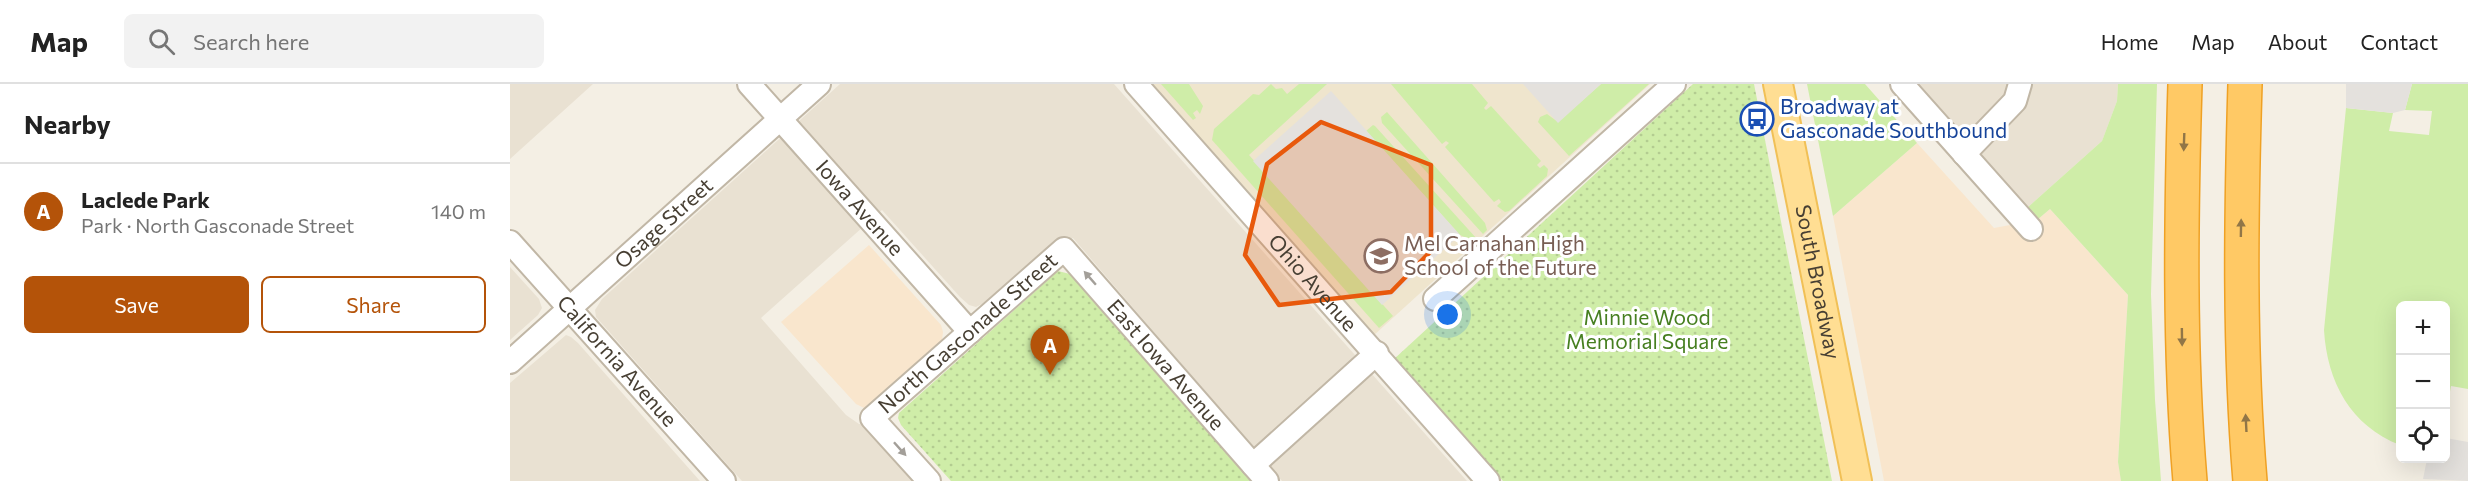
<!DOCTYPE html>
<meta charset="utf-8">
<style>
:root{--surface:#fff;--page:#f2f2f2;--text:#222;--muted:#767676;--line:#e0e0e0;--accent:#b45309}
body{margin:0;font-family:Commissioner,sans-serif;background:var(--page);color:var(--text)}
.controls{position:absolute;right:18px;bottom:18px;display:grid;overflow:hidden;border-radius:9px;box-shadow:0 6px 24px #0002}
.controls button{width:54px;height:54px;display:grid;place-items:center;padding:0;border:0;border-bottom:2px solid var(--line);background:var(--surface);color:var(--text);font:30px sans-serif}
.you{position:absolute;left:938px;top:231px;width:21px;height:21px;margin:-15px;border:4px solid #fff;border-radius:50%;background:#1a73e8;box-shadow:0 0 0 9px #1a73e833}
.badge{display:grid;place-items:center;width:39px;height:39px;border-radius:50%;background:var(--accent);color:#fff;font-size:20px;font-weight:700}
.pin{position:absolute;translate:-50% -50px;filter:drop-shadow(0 2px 3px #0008)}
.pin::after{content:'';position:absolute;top:32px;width:21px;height:18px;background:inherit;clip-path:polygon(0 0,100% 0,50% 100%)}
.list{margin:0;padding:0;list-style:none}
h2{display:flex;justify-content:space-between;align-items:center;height:78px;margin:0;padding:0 24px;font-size:26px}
h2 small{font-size:20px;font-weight:400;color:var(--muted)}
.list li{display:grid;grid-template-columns:39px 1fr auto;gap:18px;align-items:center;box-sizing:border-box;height:96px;padding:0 24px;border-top:2px solid var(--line)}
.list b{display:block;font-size:22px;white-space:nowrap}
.list p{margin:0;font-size:20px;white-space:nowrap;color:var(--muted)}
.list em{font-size:20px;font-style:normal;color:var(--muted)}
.actions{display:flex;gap:12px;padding:18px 24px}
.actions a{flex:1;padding:14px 0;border:2px solid var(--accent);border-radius:9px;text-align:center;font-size:21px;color:var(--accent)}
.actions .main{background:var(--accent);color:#fff}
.icon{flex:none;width:33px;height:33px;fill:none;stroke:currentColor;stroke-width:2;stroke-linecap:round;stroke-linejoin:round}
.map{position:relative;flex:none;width:1958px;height:397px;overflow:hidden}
header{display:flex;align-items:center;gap:36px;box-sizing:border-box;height:84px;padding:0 30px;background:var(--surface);border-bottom:2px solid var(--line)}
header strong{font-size:28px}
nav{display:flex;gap:33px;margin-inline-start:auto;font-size:21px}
.search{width:420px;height:54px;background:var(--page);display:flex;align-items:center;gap:15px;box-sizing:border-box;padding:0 21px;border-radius:9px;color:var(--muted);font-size:22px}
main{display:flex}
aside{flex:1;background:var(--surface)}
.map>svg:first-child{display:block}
</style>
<header>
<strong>Map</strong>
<div class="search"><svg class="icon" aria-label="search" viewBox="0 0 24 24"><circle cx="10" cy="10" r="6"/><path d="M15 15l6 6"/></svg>Search here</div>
<nav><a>Home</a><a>Map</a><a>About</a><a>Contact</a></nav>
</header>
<main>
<aside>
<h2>Nearby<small></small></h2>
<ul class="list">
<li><span class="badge">A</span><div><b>Laclede Park</b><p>Park · North Gasconade Street</p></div><em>140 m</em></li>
</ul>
<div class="actions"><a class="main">Save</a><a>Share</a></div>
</aside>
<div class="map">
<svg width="1958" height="397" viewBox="0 0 1958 397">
<defs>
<pattern id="park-dots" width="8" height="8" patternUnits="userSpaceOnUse" patternTransform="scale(1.5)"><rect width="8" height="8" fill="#cfeda8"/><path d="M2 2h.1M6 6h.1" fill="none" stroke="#b3cc91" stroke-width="1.8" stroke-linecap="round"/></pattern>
</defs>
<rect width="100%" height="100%" fill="#f4efe4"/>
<path fill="#e9e1d2" d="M0 0H83L0 75Z
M330 0H604L957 397H772L563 154 546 156 474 219 466 223 459 221 450 213 372 126 251 234 336 331 349 340 361 342 412 397H232L86 233 85 226 92 215Z
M1408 0H1608L1607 17 1592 57 1517 124Z
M0 183 29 215 32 224 28 231 0 256Z
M56 251 61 253 68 259 190 397H0V299Z"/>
<path fill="#f9e6cd" d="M1407 59 1484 144 1527 136 1540 125 1618 211 1608 377 1611 397H1374L1323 132Z
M359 161 431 241 433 248 432 256 426 266 356 325 346 320 271 238Z"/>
<path fill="#efe5cd" d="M638 0H1140L863 252Z"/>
<path fill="#cfeda8" d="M651 0H679L693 22 690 30 687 26 683 29 686 34 683 36Z
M761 0 766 5 772 4 777 10 789 0H817L739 71 883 232 869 244 702 56 704 45 743 10 749 11Z
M881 0H962L978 19 974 24 976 26 981 22 1031 77 1027 81 1030 84 1034 81 1038 85 1037 92 999 127 995 128 987 122 991 118 989 115 984 118 935 63 939 59 936 57 932 60Z
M1091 0H1139L1059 72 1028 38 1030 33 1037 30 1048 38Z
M1297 0H1355L1407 59 1323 132Z
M1608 0H1647L1641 210 1645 316 1651 397H1611L1608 378 1618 211 1540 125 1527 136 1517 124 1592 57 1607 17Z
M1902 0H1958V305L1941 302 1936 330V222H1890V361C1841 342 1817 298 1814 246L1836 24 1883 29 1879 47 1919 51 1922 27 1895 26Z
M877 28 975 139 977 146 973 150 872 39 871 33Z
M863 41 865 42 967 155 961 156 950 151 856 47Z"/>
<path fill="url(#park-dots)" d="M1183 0H1244L1322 397H993L883 276Z
M548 187 560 190 745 397H441L391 341 388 334 389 329Z"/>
<path fill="#e4e1dd" d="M1013 0H1091L1048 39Z
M1836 0H1902L1895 26 1883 29 1836 24Z
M821 7 950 151 872 221 743 77Z
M1936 354 1958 358V397L1913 395 1917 375 1936 374Z"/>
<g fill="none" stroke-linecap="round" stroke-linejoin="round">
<g stroke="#c1b7a6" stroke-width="26">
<g id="minor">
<path id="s1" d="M239 0 460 248"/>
<path id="s2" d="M626 0 978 397"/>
<path d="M1392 0 1521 145"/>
<path d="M1454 70 1505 17 1510 0"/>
<path id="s3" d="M0 158 214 397"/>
<path d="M925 215 1164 0"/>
<path id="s4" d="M0 278 309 0"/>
<path d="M743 381 867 269"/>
<path id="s5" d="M419 397 362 334 554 165 757 397"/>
</g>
</g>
<g stroke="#f1c056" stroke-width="32">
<g id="major">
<path id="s6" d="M1268 0 1347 397"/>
</g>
</g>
<g stroke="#efa124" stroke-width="36">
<path id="highway" d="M1675 0C1671 133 1669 265 1680 397
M1735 0C1731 133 1729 265 1740 397"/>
</g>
<use href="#minor" stroke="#fff" stroke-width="22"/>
<use href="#major" stroke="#ffde93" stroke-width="28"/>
<use href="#highway" stroke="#ffc965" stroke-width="33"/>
</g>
<defs><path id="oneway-solid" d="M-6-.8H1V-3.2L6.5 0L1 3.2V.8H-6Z" transform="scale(1.5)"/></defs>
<g fill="#917647">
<use href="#oneway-solid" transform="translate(1674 58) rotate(92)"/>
<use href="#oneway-solid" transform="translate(1731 144) rotate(-89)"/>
<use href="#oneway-solid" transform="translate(1672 253) rotate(89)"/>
<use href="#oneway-solid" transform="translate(1736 339) rotate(-93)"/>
</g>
<g fill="#a39f99">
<use href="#oneway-solid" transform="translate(580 194) rotate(-131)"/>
<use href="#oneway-solid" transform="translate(390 365) rotate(48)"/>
</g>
<path fill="#e8590c" fill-opacity="0.2" stroke="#e8590c" stroke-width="4.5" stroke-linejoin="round" d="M811 38 921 81V167L881 208 769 221 735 171 757 80Z"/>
<defs>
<g id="bus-ring" transform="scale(1.725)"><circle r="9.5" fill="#fff" stroke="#1a4fb4" stroke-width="1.5"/><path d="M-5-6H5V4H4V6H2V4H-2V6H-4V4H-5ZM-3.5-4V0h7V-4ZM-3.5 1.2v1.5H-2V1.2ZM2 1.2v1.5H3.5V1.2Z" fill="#1a4fb4"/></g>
<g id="school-ring" transform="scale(1.725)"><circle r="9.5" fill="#fff" stroke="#8d6e63" stroke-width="1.5"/><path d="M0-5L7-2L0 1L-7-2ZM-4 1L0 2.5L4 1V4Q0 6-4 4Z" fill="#8d6e63"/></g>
</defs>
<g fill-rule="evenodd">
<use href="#bus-ring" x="1247" y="35"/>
<use href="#school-ring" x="871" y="172"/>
</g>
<g text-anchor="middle" stroke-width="6" stroke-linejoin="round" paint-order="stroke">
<g font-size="21" fill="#164399" stroke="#fff" text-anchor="start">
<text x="1270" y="30">Broadway at<tspan x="1270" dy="24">Gasconade Southbound</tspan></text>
</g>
<g font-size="21" fill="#473f33" stroke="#fff">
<text dy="7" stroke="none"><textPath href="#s1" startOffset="166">Iowa Avenue</textPath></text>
<text dy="7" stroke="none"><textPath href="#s4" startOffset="207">Osage Street</textPath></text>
<text dy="7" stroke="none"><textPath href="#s2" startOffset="266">Ohio Avenue</textPath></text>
<text dy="7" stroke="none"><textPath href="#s6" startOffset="202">South Broadway</textPath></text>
<text dy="7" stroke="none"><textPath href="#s5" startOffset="213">North Gasconade Street</textPath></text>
<text dy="7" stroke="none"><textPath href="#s3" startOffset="160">California Avenue</textPath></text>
<text dy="7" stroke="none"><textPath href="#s5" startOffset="495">East Iowa Avenue</textPath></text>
</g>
<g font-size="21" fill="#785e54" stroke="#fff" text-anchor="start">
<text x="894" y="167">Mel Carnahan High<tspan x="894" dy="24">School of the Future</tspan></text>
</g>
<g font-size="21" fill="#467f20" stroke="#fff">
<text x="1137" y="241">Minnie Wood<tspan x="1137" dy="24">Memorial Square</tspan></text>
</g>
</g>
</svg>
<div class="controls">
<button>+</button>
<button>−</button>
<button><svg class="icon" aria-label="locate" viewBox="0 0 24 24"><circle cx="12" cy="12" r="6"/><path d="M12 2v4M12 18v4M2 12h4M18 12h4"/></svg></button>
</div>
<div class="you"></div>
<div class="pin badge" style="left:540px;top:291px">A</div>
</div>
</main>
